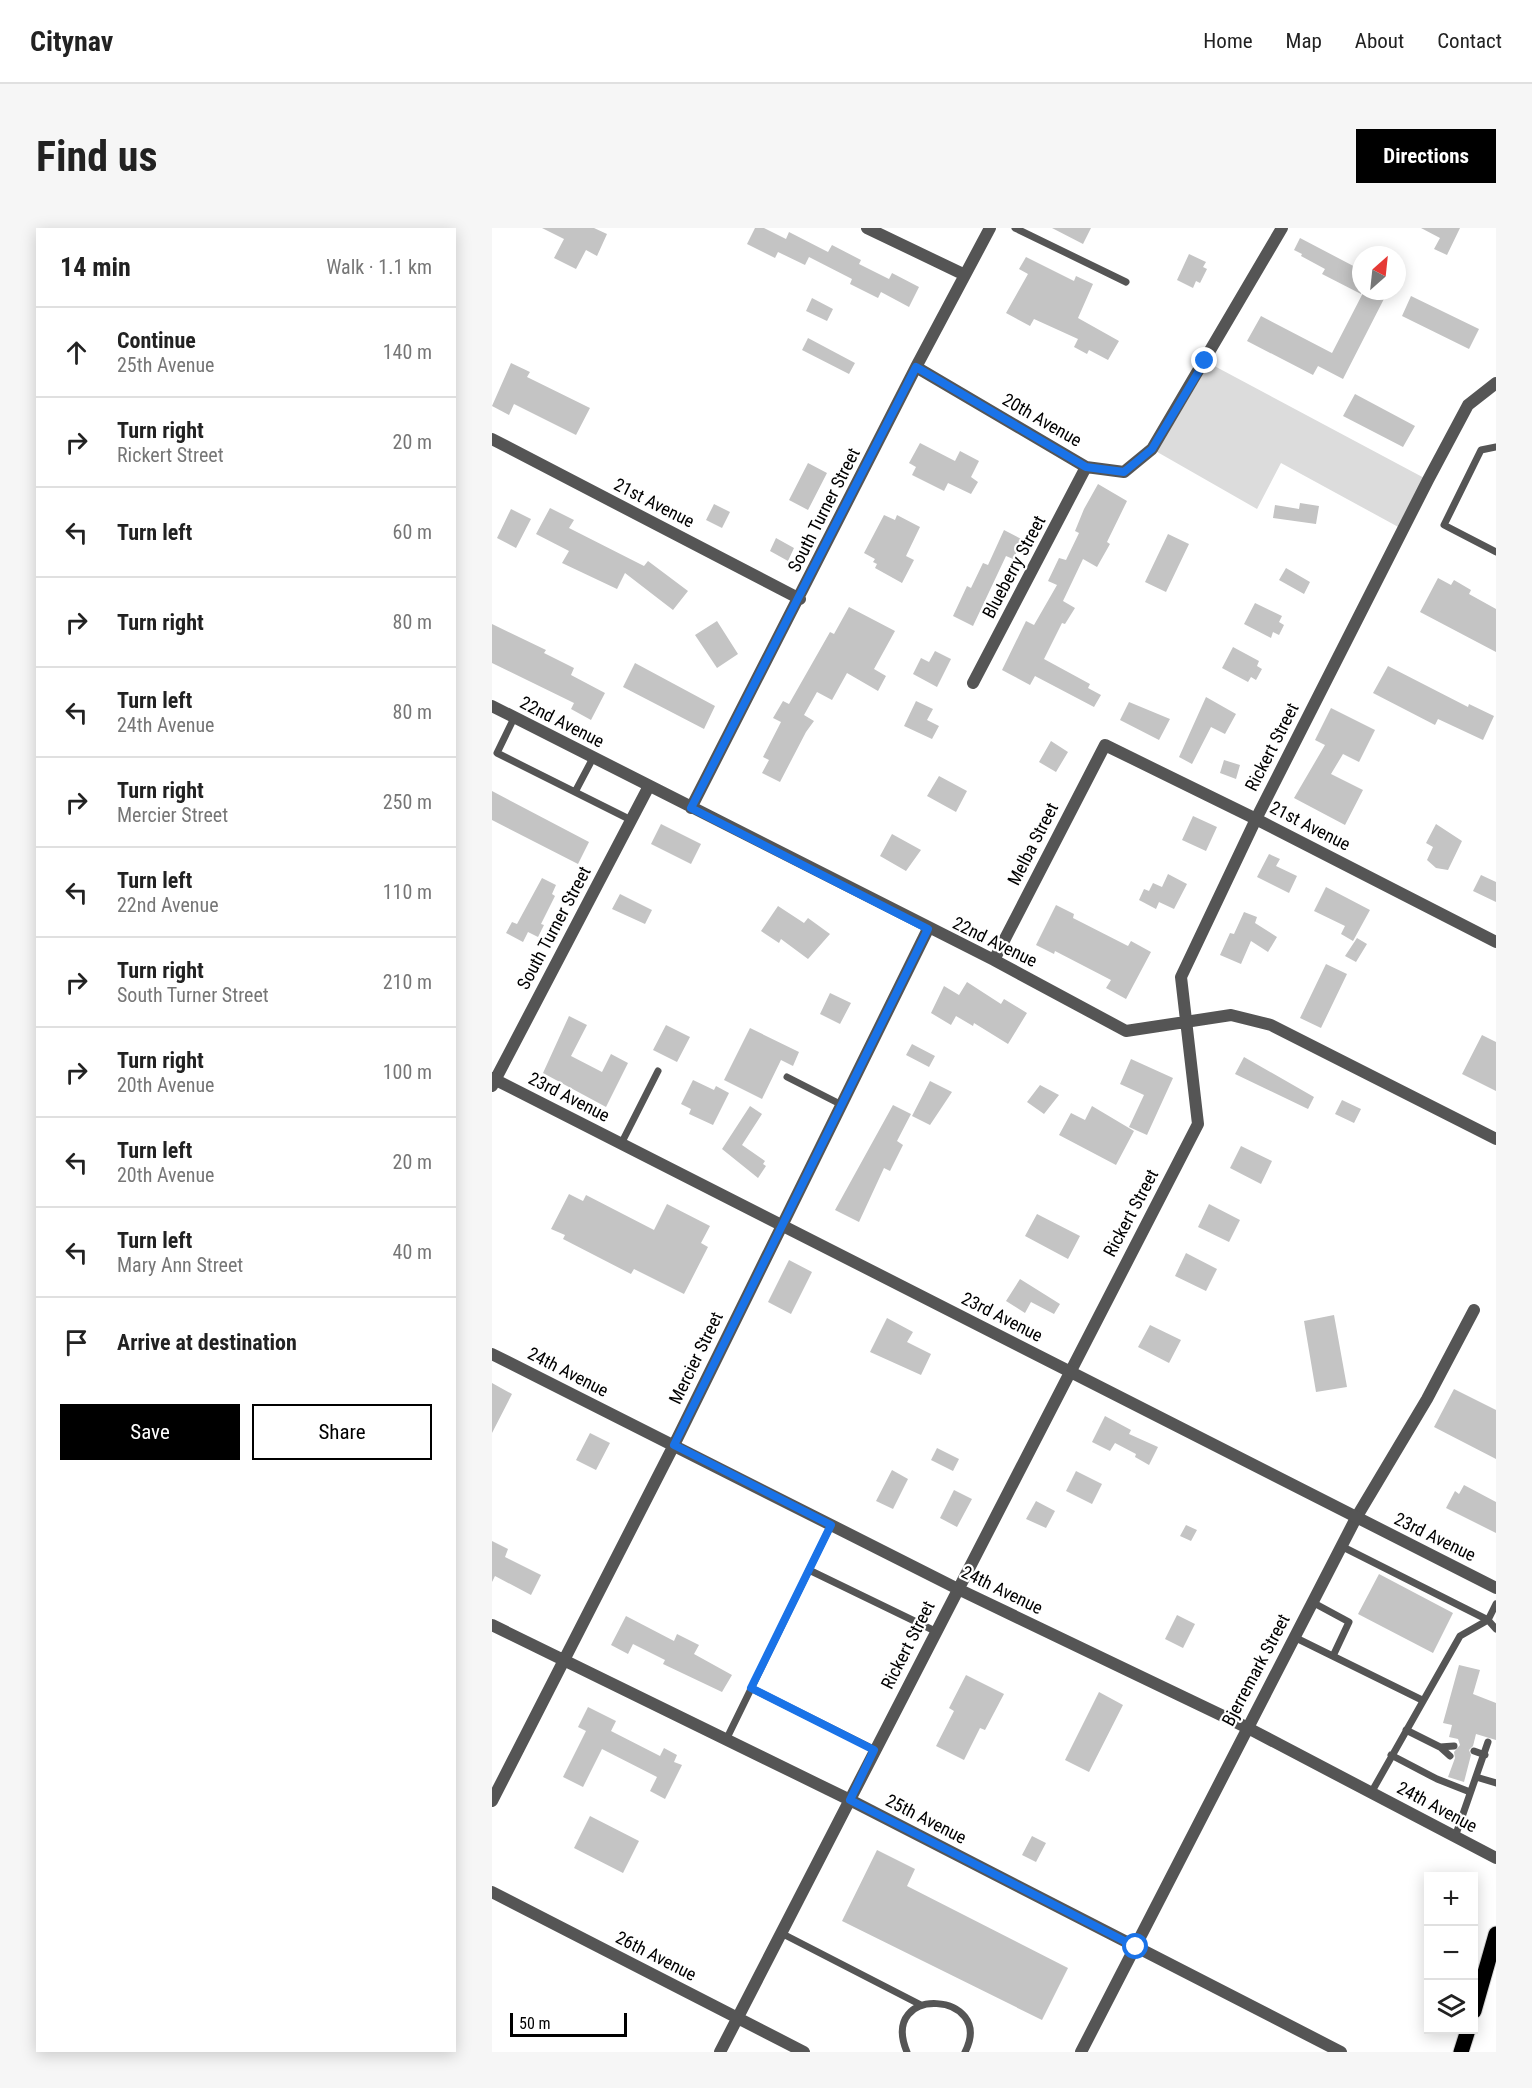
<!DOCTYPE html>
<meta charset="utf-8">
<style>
:root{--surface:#fff;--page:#f6f6f6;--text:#222;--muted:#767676;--line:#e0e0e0;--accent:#000}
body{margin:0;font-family:"Roboto Condensed",sans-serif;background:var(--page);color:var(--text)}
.controls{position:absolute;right:18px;bottom:18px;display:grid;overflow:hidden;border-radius:0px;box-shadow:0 3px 15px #0003}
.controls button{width:54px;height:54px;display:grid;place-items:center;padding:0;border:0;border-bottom:2px solid var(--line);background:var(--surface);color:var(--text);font:30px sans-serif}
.compass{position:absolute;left:860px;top:18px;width:54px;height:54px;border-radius:50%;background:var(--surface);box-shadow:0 3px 15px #0003;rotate:27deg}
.scale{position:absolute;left:18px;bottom:15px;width:117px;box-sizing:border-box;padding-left:6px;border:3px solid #000;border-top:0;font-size:16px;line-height:21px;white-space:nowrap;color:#000;-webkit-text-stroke:4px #fff;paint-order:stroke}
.stop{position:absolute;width:18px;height:18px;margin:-14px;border:4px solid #1a73e8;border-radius:50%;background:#fff}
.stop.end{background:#1a73e8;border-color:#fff;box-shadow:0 2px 6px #0008}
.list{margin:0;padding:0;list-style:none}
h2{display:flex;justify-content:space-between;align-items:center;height:78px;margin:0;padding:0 24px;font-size:26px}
h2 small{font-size:20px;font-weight:400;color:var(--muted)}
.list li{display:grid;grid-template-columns:39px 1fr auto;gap:18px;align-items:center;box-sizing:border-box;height:90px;padding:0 24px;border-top:2px solid var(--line)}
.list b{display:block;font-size:22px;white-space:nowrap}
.list p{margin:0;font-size:20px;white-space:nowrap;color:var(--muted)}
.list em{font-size:20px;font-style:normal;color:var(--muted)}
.actions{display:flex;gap:12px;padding:18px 24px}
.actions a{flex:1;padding:14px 0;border:2px solid var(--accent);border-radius:0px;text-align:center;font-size:21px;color:var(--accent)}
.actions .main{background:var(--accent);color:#fff}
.icon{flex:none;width:33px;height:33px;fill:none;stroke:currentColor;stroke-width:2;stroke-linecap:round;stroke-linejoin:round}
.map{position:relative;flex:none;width:1004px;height:1824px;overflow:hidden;border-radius:0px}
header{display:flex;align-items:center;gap:36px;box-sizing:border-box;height:84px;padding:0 30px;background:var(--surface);border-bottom:2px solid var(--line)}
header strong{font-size:28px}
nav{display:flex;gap:33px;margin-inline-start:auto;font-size:21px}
.intro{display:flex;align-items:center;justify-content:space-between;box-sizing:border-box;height:144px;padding:0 36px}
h1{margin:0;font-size:42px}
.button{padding:15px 27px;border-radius:0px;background:var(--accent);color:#fff;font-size:21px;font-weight:700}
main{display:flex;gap:36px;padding:0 36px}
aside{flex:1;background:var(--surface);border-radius:0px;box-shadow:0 3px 15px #0003}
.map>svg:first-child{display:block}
</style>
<header>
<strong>Citynav</strong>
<nav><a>Home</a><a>Map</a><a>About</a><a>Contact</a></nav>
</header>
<div class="intro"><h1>Find us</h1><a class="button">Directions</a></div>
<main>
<aside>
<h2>14 min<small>Walk · 1.1 km</small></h2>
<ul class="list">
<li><svg class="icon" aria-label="ahead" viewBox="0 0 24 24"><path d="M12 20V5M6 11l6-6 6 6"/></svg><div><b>Continue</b><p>25th Avenue</p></div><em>140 m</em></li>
<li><svg class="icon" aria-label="right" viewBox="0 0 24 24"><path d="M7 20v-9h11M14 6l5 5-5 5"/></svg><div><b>Turn right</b><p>Rickert Street</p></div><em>20 m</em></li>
<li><svg class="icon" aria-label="left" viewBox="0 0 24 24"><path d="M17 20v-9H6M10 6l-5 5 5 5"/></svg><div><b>Turn left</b></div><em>60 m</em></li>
<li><svg class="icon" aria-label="right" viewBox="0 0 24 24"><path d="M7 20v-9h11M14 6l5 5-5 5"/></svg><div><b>Turn right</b></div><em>80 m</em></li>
<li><svg class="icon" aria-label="left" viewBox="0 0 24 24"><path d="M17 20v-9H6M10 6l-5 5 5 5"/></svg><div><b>Turn left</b><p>24th Avenue</p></div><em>80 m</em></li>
<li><svg class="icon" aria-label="right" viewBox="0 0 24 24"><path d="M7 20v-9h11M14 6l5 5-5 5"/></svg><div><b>Turn right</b><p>Mercier Street</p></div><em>250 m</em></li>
<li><svg class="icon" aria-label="left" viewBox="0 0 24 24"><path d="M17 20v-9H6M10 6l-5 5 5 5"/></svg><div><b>Turn left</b><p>22nd Avenue</p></div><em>110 m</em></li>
<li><svg class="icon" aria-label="right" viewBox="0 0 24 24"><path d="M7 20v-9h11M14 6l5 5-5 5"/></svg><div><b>Turn right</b><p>South Turner Street</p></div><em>210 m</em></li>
<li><svg class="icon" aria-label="right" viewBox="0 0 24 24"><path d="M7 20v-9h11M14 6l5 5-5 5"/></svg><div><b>Turn right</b><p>20th Avenue</p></div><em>100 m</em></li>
<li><svg class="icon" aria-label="left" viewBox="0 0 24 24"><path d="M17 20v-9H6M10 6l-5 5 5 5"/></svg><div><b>Turn left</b><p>20th Avenue</p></div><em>20 m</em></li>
<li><svg class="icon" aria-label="left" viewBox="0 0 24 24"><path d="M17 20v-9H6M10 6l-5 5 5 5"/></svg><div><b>Turn left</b><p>Mary Ann Street</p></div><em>40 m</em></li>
<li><svg class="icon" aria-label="arrive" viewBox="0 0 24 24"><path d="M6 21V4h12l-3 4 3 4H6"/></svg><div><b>Arrive at destination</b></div></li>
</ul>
<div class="actions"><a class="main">Save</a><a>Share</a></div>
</aside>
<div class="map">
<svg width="1004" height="1824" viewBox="0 0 1004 1824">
<rect width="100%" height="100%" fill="#fff"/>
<path fill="#dcdcdc" d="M713 133 936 252 910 301 789 235 765 281 660 221Z"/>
<path fill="#c4c4c4" d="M50 0H102L115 6 105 28 94 22 84 41 62 30 72 11Z
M263 0H272L294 11 297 4 336 24 340 17 369 32 367 36 397 51 400 45 427 59 417 79 389 64 386 70 358 56 360 51 317 29 313 37 286 24 283 30 255 16Z
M560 0H599L591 16Z
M929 0H968L955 27 942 21 948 10Z
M808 10 869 42V66L830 46 833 41 809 28 810 26 802 22Z
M697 26 714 34 711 39 715 41 708 55 704 53 701 60 685 52Z
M534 29 582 53 584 48 601 56 586 90 627 113 616 132 597 122 595 126 582 119 586 111 542 91 538 98 514 85 536 46 527 41Z
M872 63H896L851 151 826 138 821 147 755 113 769 88 840 125Z
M919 68 987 101 977 121 910 88Z
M320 70 341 81 335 93 314 83Z
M316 110 363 135 357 146 310 122Z
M19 135 38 144 35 149 98 180 84 207 22 176 17 187 0 178Z
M863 166 923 198 911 219 851 188Z
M428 215 463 233 468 223 487 233 479 249 486 254 479 266 456 255 452 263 420 247 424 239 417 235Z
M316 235 335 245 316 282 297 272Z
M606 256 635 273 615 314 618 316 605 339 591 331 571 373 583 380 573 396 570 395 552 431 598 456 596 460 609 467 602 479 543 448 538 457 510 442 534 393 542 397 565 357 556 353 567 330 574 332 587 305 583 303 592 281Z
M808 275 827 278 824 296 781 290 783 277 807 281Z
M222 276 238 284 230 300 214 292Z
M58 280 82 292 77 300 152 338 156 333 196 363 181 382 133 345 125 361 70 335 77 323 44 306Z
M19 281 39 291 24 320 5 310Z
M392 287 403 292 405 287 428 299 414 328 422 332 410 355 383 340 385 336 381 334 383 331 372 325Z
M512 302 531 312 521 331 514 328 481 398 461 388 475 358 479 360 491 335 496 337Z
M676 306 697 316 674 364 653 354Z
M284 310 302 320 296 333 278 323Z
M794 340 818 354 812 366 787 352Z
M946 350 959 357 962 352 979 362 977 366 1004 381V424L928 384Z
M763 375 790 388 787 394 792 397 787 407 781 404 779 410 752 396Z
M357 379 403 403 382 441 394 448 386 463 355 445 340 472 325 464 312 487 322 493 314 504 288 554 270 545 277 532 271 529 289 494 281 490 291 473 297 476 338 404 342 406Z
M225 393 246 426 225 440 203 407Z
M0 396 54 422 52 425 82 440 79 447 113 465 99 492 79 481 82 475 0 435Z
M741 419 767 433 765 438 770 441 764 452 759 449 756 454 730 440Z
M443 423 459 431 445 459 421 446 429 430 437 434Z
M143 435 223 478 212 501 131 459Z
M896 438 976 479 977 476 1002 488 991 512 946 491 943 497 881 465Z
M714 469 744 486 733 506 719 499 700 536 687 529Z
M424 473 441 481 435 492 447 498 440 511 412 498Z
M637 474 678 491 667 512 628 492Z
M839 480 883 502 867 534 851 526 839 546 871 562 853 597 802 570 833 517 823 512Z
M559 513 576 524 564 544 547 534Z
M732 532 748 537 744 551 728 545Z
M447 548 475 563 464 584 435 568Z
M0 563 97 614 86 636 0 592Z
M701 588 725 599 714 623 690 612Z
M169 596 209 616 199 636 159 616Z
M944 596 970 613 956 642 944 640 935 632 941 619 934 615Z
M400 606 429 622 414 643 388 628Z
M777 626 788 631 784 638 805 648 797 665 765 649Z
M676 646 695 656 682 681 667 674 664 681 647 672 652 661 657 663 661 655 670 659Z
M989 647 1004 654V674L981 663Z
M50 650 64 657 60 666 63 668 49 696 52 697 46 709 36 704 31 714 14 705 20 694 25 696Z
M834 659 878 682 861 713 849 706 853 698 822 683Z
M128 666 160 682 153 696 120 681Z
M564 677 582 686 581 690 636 718 639 713 659 724 634 771 614 760 619 752 563 723 562 726 544 717Z
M286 678 312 695 316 690 338 706 316 731 289 711 287 715 269 703Z
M752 684 765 689 763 695 785 709 776 724 759 713 749 736 728 727 738 705 742 706Z
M865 710 875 716 864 734 853 728Z
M834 736 855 746 829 800 808 790Z
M475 754 509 776 512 771 535 785 516 816 482 795 481 798 464 788 459 797 439 785 452 758 467 767Z
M338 765 359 775 348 796 328 786Z
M77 788 95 797 79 828 110 844 119 826 136 835 114 879 51 845Z
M174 797 198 809 185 834 161 822Z
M258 800 307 824 301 838 289 832 270 871 232 852Z
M990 807 1004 814V863L970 846Z
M420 816 443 828 437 839 414 827Z
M752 829 822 869 816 881 743 846Z
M639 831 681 850 655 907 637 899 652 867 628 856Z
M201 852 222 862 224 858 237 865 221 897 197 886 199 881 189 876Z
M438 853 460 864 438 897 420 888Z
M548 857 567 867 552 886 535 874Z
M850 872 869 881 862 895 843 886Z
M401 877 419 886 405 913 411 917 398 943 392 940 367 994 343 982Z
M258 878 270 886 250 917 273 933 271 936 274 938 266 950 230 921Z
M600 878 642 903 624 937 567 907 579 885 593 892Z
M749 918 780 933 769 956 738 940Z
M77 966 91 973 94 967 162 1002 175 976 218 998 209 1015 216 1019 192 1066 142 1041 139 1046 71 1011 73 1007 59 1001Z
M717 976 748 992 737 1014 706 999Z
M545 986 588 1008 576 1031 533 1008Z
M694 1025 725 1041 714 1063 683 1048Z
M297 1032 320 1044 299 1086 276 1074Z
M528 1051 568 1076 562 1086 539 1074 533 1085 514 1073Z
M842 1087 855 1159 824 1164 812 1093Z
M395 1090 421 1104 415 1114 439 1126 429 1147 378 1124Z
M658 1097 689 1112 677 1135 646 1119Z
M0 1155 20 1166 0 1205Z
M962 1161 1004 1182V1231L942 1199Z
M613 1188 639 1202 637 1206 666 1219 657 1237 643 1229 644 1226 623 1215 618 1223 600 1214Z
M98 1205 118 1215 104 1242 84 1232Z
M445 1220 467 1231 461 1243 439 1232Z
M400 1242 416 1251 401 1281 384 1273Z
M584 1243 610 1256 600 1276 574 1263Z
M972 1257 1004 1274V1305L954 1280 963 1263 967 1266Z
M462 1262 480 1271 465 1299 448 1290Z
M544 1273 563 1283 554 1300 534 1291Z
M694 1297 705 1302 699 1313 688 1308Z
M0 1313 16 1321 13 1329 49 1347 39 1367 3 1348 0 1354Z
M887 1346 961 1385 941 1425 866 1386Z
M685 1387 703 1396 691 1420 673 1411Z
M134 1388 182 1413 185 1406 207 1417 202 1426 240 1447 230 1464 171 1436 173 1432 141 1416 136 1426 119 1417Z
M967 1437 988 1442 981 1466 1004 1475V1512L984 1506 981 1518 977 1522 979 1527 972 1554 956 1549 963 1530 962 1524 968 1517 966 1511 957 1509 960 1497 951 1495Z
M474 1447 512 1466 493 1502 488 1500 472 1532 444 1518 462 1483 457 1480Z
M607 1464 631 1477 597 1544 573 1532Z
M96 1479 124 1493 119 1503 168 1528 172 1520 185 1527 182 1534 190 1537 173 1571 158 1563 165 1549 110 1521 91 1559 71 1549 94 1503 86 1499Z
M98 1588 147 1613 131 1645 82 1620Z
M540 1608 554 1615 544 1634 530 1627Z
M385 1622 423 1641 415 1658 576 1740 550 1792 350 1693Z"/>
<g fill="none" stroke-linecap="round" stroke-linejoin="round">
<g stroke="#dbdbdb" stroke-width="17">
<path id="primary" d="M982 1783 1004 1706
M969 1824 976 1802"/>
</g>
<path stroke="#555" stroke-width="7" d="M523 0 634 54
M1004 219 989 222 952 297 1004 324
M22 490 5 525 139 592
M83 564 101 530
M295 849 350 877
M129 916 166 843
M849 1318 996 1392 1004 1401
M317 1342 443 1403
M820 1374 857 1394 841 1428
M802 1409 930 1472
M259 1460 383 1522
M914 1502 948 1519 962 1518
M234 1512 339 1297
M948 1519 958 1528
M982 1523 993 1527
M899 1527 945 1551 978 1564
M984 1549 1004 1555
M879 1565 968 1408 996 1392 1004 1376
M963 1609 996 1514
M289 1705 429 1777
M415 1824C386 1755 504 1764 473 1824"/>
<path stroke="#555" stroke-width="12" d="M375 0 473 47
M424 139 594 239 632 244 660 221 790 0
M0 211 308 371
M481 455 594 239
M0 478 502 732 634 803 739 787 779 797 1004 911
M199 580 424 139 498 0
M502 732 613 517 764 591 1004 714
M0 858 157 558
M0 1126 466 1361 754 1499 1004 1630
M0 1397 358 1572 849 1824
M0 1573 182 1217 436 701
M0 1664 312 1824
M228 1824 706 896 689 749 764 591 936 252 976 177 1004 155
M589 1824 864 1290 935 1171 982 1082"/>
<path stroke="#555" stroke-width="12" d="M0 850 1004 1360"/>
<use href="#primary" stroke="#000" stroke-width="15"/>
</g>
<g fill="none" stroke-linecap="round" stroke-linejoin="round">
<path stroke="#1a73e8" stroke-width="8" d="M644 1719 358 1572 382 1522 259 1460 339 1297 182 1217 436 701 199 580 424 139 594 239 632 244 660 221 713 133"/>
</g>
<g text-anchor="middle" stroke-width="4.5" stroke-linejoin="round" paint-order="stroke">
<g font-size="18" fill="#000" stroke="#fff">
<text transform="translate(550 192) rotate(30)" y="6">20th Avenue</text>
<text transform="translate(162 275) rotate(27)" y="6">21st Avenue</text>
<text transform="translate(332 282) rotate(-63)" y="6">South Turner Street</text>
<text transform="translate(522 339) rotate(-62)" y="6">Blueberry Street</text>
<text transform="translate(70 494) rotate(27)" y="6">22nd Avenue</text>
<text transform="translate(780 519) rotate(-63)" y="6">Rickert Street</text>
<text transform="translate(818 598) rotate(27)" y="6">21st Avenue</text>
<text transform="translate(541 616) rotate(-63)" y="6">Melba Street</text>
<text transform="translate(62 700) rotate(-62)" y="6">South Turner Street</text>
<text transform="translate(503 714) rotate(26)" y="6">22nd Avenue</text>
<text transform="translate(77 869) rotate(27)" y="6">23rd Avenue</text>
<text transform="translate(639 985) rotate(-62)" y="6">Rickert Street</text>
<text transform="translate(510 1089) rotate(27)" y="6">23rd Avenue</text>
<text transform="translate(204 1130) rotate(-64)" y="6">Mercier Street</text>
<text transform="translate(76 1144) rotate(27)" y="6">24th Avenue</text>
<text transform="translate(943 1309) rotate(26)" y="6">23rd Avenue</text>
<text transform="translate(510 1362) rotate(26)" y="6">24th Avenue</text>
<text transform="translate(416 1417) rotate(-63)" y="6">Rickert Street</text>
<text transform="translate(764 1442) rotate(-62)" y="6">Bjerremark Street</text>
<text transform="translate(945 1579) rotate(28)" y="6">24th Avenue</text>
<text transform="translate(434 1591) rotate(27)" y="6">25th Avenue</text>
<text transform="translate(164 1728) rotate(27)" y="6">26th Avenue</text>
</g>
</g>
</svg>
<div class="controls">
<button>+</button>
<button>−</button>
<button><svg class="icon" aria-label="layers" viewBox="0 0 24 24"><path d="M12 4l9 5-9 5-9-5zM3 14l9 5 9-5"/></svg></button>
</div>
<svg class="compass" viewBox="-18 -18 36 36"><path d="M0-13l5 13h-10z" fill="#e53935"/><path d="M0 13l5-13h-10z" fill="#767676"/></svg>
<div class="scale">50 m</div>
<div class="stop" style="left:644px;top:1719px"></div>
<div class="stop end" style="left:713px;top:133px"></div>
</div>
</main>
